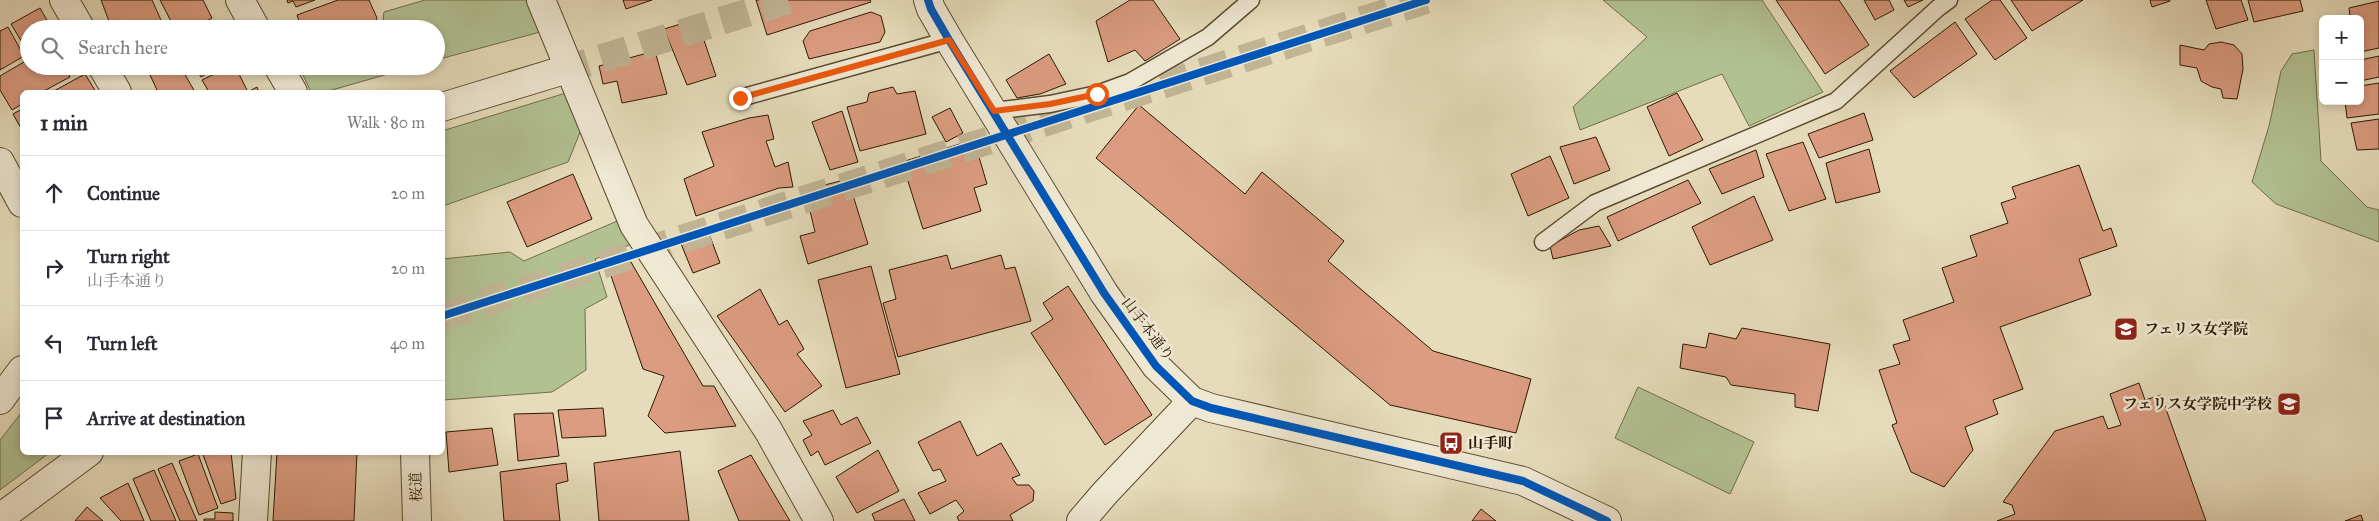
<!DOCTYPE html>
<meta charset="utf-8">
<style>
:root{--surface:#fff;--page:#f2f2f3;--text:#2b2b33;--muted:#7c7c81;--line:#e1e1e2}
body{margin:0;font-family:"IM FELL Great Primer","Noto Serif JP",serif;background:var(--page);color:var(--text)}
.controls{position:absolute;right:15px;top:15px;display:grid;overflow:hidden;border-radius:8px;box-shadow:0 2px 8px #0003}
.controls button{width:45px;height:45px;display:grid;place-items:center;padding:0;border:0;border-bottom:1px solid var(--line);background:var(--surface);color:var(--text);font:25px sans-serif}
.stop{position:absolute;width:15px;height:15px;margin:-11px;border:4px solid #ea580c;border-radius:50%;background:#fff}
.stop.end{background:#ea580c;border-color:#fff;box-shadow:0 1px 5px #0008}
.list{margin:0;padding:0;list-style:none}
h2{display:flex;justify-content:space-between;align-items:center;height:65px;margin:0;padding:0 20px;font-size:21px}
h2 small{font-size:16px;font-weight:400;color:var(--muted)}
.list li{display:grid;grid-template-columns:32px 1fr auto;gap:15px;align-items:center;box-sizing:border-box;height:75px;padding:0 20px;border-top:1px solid var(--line)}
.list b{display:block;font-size:19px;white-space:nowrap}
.list p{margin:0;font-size:16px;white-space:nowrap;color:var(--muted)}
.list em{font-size:16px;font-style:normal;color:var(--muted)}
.icon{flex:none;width:28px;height:28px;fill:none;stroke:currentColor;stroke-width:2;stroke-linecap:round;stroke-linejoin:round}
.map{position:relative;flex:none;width:2379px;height:521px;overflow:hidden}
.search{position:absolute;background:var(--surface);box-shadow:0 2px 8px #0003;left:20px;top:20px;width:425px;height:55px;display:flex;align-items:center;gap:12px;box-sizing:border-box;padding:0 18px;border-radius:28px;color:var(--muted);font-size:19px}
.panel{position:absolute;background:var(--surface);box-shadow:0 2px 8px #0003;left:20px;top:90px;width:425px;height:365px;border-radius:8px}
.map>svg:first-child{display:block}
</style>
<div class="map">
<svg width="2379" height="521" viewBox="0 0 2379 521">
<rect width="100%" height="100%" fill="#e6dcbb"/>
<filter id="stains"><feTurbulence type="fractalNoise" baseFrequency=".004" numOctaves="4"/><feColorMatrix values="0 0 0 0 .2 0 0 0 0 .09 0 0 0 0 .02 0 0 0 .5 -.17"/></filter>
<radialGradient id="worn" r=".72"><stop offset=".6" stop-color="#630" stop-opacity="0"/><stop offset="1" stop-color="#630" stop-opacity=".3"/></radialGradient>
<path fill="#b2c192" stroke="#706e49" d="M425 0H532L544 31 436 60V29H382L384 12Z
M1603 0H1762L1823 92 1749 126 1722 74 1580 130 1573 107 1647 37Z
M2314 50 2321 161 2367 207 2379 210V242L2276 204 2252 182 2269 126 2281 71 2292 54Z
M326 66H416L325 92H311L303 75Z
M569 92 583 125 568 162 443 206 442 131Z
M622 219 634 243 595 259 607 297 585 309 586 370 552 392 443 400V259L510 252 524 261Z
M1638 387 1754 442 1730 494 1615 438Z
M22 412V452L49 453 0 490V440Z"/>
<path fill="#db9c81" stroke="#2d1a00" d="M101 0H152L165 29H112Z
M160 0H203L212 18 193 29H175Z
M287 0H315L296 7 293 1 288 3Z
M338 0H369L377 18 372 29H302L297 15Z
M623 0H652L626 9Z
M756 0H870L871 2 767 35Z
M1130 0H1153L1180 39 1145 61 1135 50 1108 62 1096 21Z
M1776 0H1839L1869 45 1825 74Z
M1864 0H1889L1894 10 1875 20Z
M1904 0H1923L1908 7Z
M1992 0H2000L2027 38 1995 60 1965 19Z
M2011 0H2083L2032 31Z
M2150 0H2170V1L2152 7Z
M2206 0H2241L2248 20 2216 29Z
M2248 0H2300L2303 11 2254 22Z
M2379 1V48L2360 52V19H2344L2350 16 2349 8Z
M40 8 52 29H29V54L11 24Z
M871 12 881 16 885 32 880 42 809 59 803 41 810 31Z
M697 19 716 76 687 85 664 29Z
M1955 22 1977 54 1914 98 1890 71Z
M8 27 24 56 0 70V31Z
M2221 42 2234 45 2242 54 2243 69 2237 99 2223 98 2221 89 2212 87 2201 81 2197 68 2180 65V45L2204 50 2209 44Z
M655 51 667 94 622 103 617 81 603 84 599 66Z
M1049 54 1066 84 1040 94 1017 98 1006 80Z
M2379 56V77L2360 81V60Z
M29 59V66H64L70 77 42 92H22V104L12 110 0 90V76Z
M168 66H180L195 92H158L150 75Z
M194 66H220L201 77Z
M230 66H235L248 92 257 87 259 92H209L202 80Z
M85 74 96 92H52Z
M2379 83V114L2347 118 2345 101H2360V86Z
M893 87 897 94 915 91 926 134 860 151 847 107 867 102 869 93Z
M1677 93 1703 140 1669 156 1647 107Z
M1139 105 1245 194 1262 172 1344 241 1328 261 1433 351 1531 379 1516 433 1390 405 1096 158Z
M950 108 963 133 946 142 932 117Z
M22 109V130L13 114Z
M842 111 858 162 830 170 812 122Z
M1864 113 1873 140 1819 158 1808 134Z
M768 115 774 139 766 141 775 167 788 162 793 187 779 188 696 216 684 179 714 166 702 132 749 118Z
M2379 119V149L2357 150 2351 123Z
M1596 137 1610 170 1574 184 1560 147Z
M1803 142 1826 199 1789 211 1766 154Z
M963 143 969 160 979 157 987 184 974 188 981 211 923 229 902 162Z
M1869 149 1880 192 1836 203 1826 163Z
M1756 150 1764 177 1722 194 1709 169Z
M1550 156 1569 198 1528 216 1511 174Z
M2079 165 2103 231 2111 228 2117 246 2079 259 2091 295 2000 327 2023 389 1993 400 1998 414 1965 427 1973 450 1944 487 1911 472 1892 425 1897 423 1879 370 1900 364 1893 345 1910 340 1903 320 1954 302 1942 268 1977 256 1970 236 2008 223 2001 203 2016 198 2012 187Z
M573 174 592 219 527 247 507 202Z
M848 179 868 244 808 264 800 236 815 232 805 190Z
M1688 180 1701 203 1618 241 1607 217Z
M1754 196 1773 240 1710 265 1692 227Z
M1599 226 1611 246 1553 259 1550 246 1579 230Z
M708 231 720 263 693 273 679 239Z
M947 255 951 269 1001 255 1005 269 1015 267 1031 321 898 357 883 303 896 299 889 270Z
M631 262 703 386H714L736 426 665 433 648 416 664 376 643 369 609 270Z
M871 266 900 374 846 388 818 280Z
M1068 286 1152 415 1105 445 1031 333 1053 319 1043 303Z
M760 289 779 325 787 320 804 349 797 354 822 386 785 412 717 316Z
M1742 328 1830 344 1818 411 1795 407V394L1731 385 1726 377 1680 368 1683 344 1706 348 1709 333 1736 339Z
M2139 383 2145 400 2161 395 2206 521H1997L2015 514 2012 505 2003 502 2055 431 2103 416 2108 429 2121 425 2110 394Z
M603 408 606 436 562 438 558 410Z
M833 410 841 425 857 417 871 443 825 465 818 451 811 456 803 440 812 435 803 421Z
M553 413 559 456 518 461 514 414Z
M960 421 977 456 1001 443 1020 475 1012 478 1017 485H1029L1034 491 1033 501 1010 515 1013 521H959L957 517 964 511 956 500 930 514 918 493 946 481 940 469 933 471 918 442Z
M492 428 498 465 449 472 446 432Z
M878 450 899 491 857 513 836 477Z
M680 451 689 521H599L594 463Z
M202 452H231L236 499 221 504Z
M277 452H357L354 521H273Z
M198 454 218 508 199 515 179 461Z
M751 455 790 521H739L718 471Z
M172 463 197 521H180L158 469Z
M566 463 568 481 556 484 560 521H504L500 472Z
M154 470 176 521H151L133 479Z
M128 483 144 521H121L100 498Z
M904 499 915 521H875L872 514Z
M87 507 103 521H75Z
M1481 509 1496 521H1472Z
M215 512 233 513V521H204V519H215Z
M2361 515 2363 521H2345Z"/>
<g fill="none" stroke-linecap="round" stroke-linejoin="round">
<path stroke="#c1b596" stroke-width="28" stroke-dasharray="28 14" stroke-linecap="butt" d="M561 71 788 0
M442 316 1426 0"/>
<g stroke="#5b4a2f" stroke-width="19">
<path id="service" d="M740 98 949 40
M994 111 1050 104 1097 94 1130 82 1208 37 1251 0
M1543 242 1595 203 1836 101 1938 8 1949 0"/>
</g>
<g stroke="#5b4a2f" stroke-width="30">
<path id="minor" d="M64 0 81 29
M240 0 256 29
M541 0 634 225 768 430 819 521
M102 66 117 92
M278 66 293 92
M415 452 417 521
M253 521 257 452
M1081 521 1105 493 1192 401"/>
</g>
<g stroke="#5b4a2f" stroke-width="30">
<path id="tertiary" d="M928 0 931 9 949 40 1104 293 1156 366 1192 401 1211 408 1523 481 1607 521
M442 107 561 71
M0 162 22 203
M0 400 22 370
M0 518 89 452"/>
</g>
<use href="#service" stroke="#efe8d3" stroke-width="16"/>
<use href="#minor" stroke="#efe8d3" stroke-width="28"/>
<use href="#tertiary" stroke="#efe8d3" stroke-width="28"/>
<g stroke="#efe8d3" stroke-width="11">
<path id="cycleway" d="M928 0 931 9 949 40 1104 293 1156 366 1192 401 1211 408 1523 481 1607 521
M442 316 1426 0"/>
</g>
<use href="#cycleway" stroke="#0057b8" stroke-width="8"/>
</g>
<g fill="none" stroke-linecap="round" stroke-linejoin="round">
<path stroke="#ea580c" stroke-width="6" d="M740 98 949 40 994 111 1050 104 1097 94"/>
</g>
<defs>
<g id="school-square" transform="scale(1.25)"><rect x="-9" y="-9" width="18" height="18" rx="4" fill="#8f2418" stroke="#efe8d3"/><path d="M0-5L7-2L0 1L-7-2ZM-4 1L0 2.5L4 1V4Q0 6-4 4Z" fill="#fff"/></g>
<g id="bus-square" transform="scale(1.25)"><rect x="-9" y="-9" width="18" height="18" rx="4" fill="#8f2418" stroke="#efe8d3"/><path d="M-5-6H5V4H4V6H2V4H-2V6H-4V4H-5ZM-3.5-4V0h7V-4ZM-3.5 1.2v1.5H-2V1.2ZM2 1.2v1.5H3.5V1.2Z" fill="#fff"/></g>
</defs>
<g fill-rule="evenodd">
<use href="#school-square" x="2126" y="329"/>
<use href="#school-square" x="2289" y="404"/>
<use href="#bus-square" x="1451" y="443"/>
</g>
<g text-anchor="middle" stroke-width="5" stroke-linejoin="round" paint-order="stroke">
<g font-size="15" fill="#2d1a00" stroke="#efe8d3">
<text transform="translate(1148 329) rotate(53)" y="5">山手本通り</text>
<text transform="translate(416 487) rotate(-92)" y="5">桜道</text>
</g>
<g font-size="15" font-weight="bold" fill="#2d1a00" stroke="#efe8d3" text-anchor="start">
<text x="2144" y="334">フェリス女学院</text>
<text x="2272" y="409" text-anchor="end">フェリス女学院中学校</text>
<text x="1468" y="448">山手町</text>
</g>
</g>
<rect width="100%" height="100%" filter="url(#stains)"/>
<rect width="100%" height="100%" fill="url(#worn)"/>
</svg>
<div class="controls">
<button>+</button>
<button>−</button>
</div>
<div class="stop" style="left:1097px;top:94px"></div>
<div class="stop end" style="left:740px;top:98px"></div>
<div class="search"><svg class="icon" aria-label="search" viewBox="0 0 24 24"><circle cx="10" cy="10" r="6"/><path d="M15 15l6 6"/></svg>Search here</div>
<section class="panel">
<h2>1 min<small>Walk · 80 m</small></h2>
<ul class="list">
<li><svg class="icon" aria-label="ahead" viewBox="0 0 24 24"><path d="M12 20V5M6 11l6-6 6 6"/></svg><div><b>Continue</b></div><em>20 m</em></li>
<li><svg class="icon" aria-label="right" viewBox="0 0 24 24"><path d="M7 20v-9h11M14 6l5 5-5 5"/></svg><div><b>Turn right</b><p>山手本通り</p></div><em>20 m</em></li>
<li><svg class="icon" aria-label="left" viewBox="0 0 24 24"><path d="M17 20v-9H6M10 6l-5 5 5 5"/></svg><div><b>Turn left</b></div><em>40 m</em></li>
<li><svg class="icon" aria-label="arrive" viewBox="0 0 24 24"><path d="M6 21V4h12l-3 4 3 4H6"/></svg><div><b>Arrive at destination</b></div></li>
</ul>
</section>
</div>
